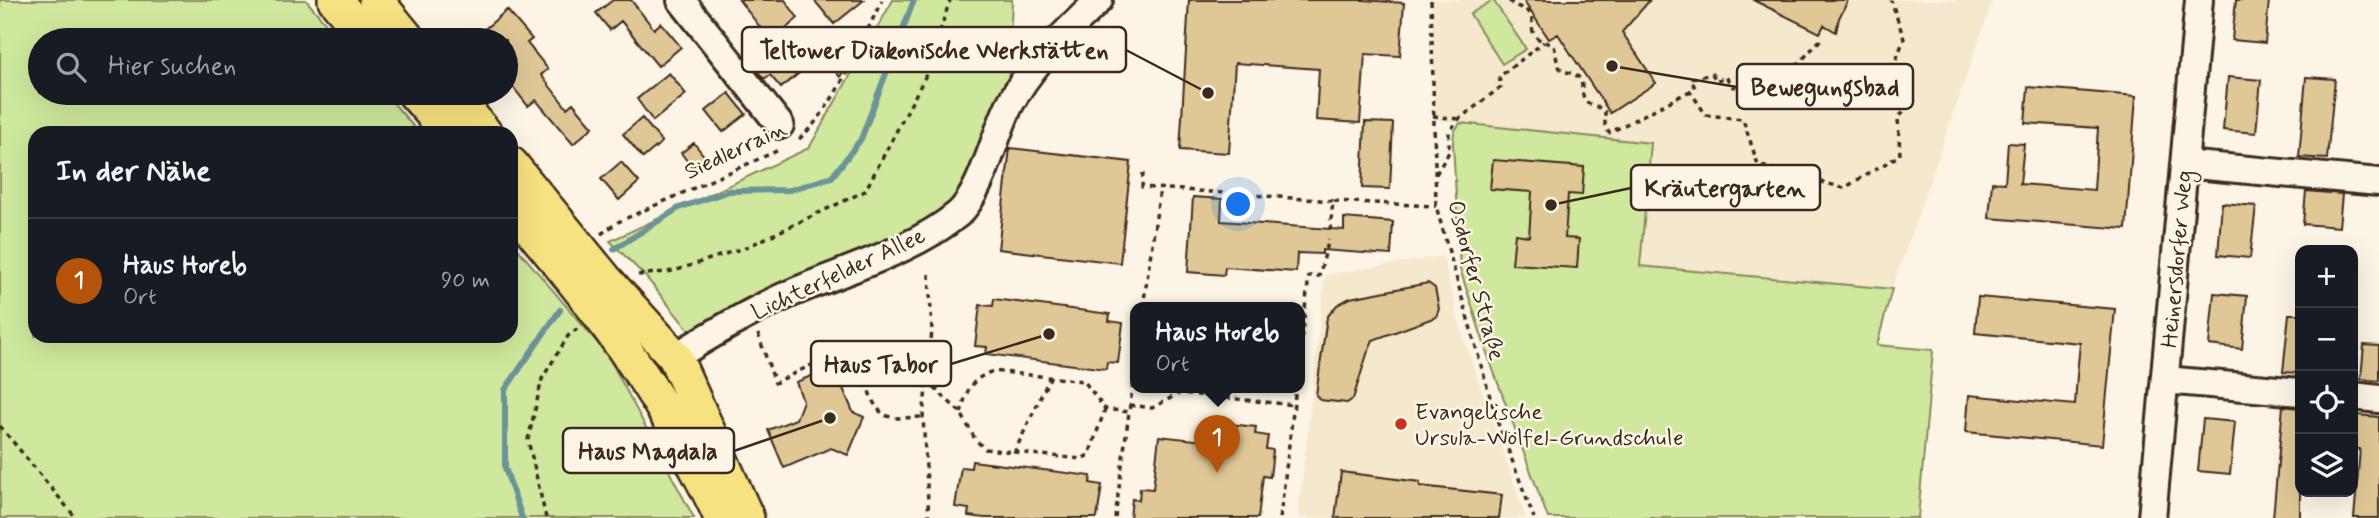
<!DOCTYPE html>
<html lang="de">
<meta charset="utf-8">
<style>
:root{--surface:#171b24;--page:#242831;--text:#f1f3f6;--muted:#9ea1a6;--line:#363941;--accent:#b45309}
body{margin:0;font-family:Mynerve,sans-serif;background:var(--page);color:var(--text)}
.controls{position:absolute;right:21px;bottom:21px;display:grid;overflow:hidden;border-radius:14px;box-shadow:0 7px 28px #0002}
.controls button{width:63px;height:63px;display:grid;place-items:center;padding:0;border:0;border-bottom:2px solid var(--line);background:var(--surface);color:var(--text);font:35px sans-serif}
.you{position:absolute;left:1239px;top:205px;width:24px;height:24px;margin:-18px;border:5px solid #fff;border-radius:50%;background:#1a73e8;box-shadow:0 0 0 10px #1a73e833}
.badge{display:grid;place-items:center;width:46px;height:46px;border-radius:50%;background:var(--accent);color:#fff;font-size:23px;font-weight:700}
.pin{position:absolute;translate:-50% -58px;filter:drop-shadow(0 2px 4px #0008)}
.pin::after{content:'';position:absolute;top:37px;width:24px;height:21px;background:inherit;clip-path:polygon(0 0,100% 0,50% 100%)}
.popup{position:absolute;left:1130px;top:302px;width:175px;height:91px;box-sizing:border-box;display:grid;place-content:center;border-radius:14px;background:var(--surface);filter:drop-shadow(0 2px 5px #0005);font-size:23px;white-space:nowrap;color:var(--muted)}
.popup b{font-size:26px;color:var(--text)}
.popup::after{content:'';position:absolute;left:50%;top:100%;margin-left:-14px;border:14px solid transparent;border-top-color:var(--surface)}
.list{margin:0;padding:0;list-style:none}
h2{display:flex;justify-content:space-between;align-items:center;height:91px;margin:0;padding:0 28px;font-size:30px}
h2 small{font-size:23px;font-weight:400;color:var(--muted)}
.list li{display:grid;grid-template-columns:46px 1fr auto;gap:21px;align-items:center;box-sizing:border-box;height:126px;padding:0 28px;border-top:2px solid var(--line)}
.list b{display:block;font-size:26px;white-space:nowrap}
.list p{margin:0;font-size:23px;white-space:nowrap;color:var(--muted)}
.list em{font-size:23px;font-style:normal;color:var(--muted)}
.icon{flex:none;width:38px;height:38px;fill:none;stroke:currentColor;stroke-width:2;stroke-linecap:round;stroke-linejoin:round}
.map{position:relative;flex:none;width:2379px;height:518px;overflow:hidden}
.search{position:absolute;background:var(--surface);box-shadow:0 7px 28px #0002;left:28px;top:28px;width:490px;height:77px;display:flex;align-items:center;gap:18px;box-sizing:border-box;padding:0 24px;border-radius:38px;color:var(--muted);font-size:26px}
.panel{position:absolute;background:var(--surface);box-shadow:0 7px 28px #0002;left:28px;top:126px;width:490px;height:217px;border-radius:21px}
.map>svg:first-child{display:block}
</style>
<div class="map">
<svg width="2379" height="518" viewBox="0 0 2379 518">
<rect width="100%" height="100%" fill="#fcf5e5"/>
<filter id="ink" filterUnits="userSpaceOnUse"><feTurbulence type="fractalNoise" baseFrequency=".0143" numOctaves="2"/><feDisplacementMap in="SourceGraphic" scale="14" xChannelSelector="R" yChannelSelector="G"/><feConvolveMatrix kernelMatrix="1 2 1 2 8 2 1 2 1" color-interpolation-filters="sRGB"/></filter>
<g filter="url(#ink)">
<path fill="#f4e8cd" d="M1431 0H1993L1892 289 1639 266 1650 143 1434 120Z
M1443 256 1461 330 1526 518H1298L1325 275Z"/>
<path fill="#d0e89d" stroke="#86895e" stroke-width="2" d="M0 0H306L340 40H40V93H385L419 133H35V336H511V241L607 354 694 518H0Z
M893 0H1012L1008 87 983 158 956 199 894 242 793 280 728 310 691 333 646 277 610 241 809 148Z
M1493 0 1526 49 1502 64 1470 14Z
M1460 123 1651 143 1640 266 1892 289 1877 345 1933 350 1918 518H1548L1488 356 1460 269 1453 143 1454 132Z"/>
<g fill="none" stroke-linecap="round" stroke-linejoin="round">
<path stroke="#6b9495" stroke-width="6" d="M614 249 679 208 729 191 790 190 832 177 861 139 914 0
M522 518 505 468V390L560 310"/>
</g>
<path fill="#e0c896" stroke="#3b2a1e" stroke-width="2" d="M613 0H631L654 29 661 23 681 47 658 66 621 21 610 30 596 13Z
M739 0H785L798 18 771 41Z
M814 0H864L834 24Z
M1189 0H1364L1404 3 1400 56 1365 54 1360 123 1316 120 1319 69 1235 63 1229 153 1180 150Z
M1523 0H1650L1622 32 1656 83 1610 113 1558 34 1549 39Z
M1753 0H1848L1839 18 1836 32 1824 25 1820 33Z
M2236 0H2269L2265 43 2232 40Z
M507 10 532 39 527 43 548 69 541 75 567 108 573 103 593 127 573 144 536 100 528 106 506 78V40H472Z
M781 45 803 70 781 88 770 75 764 79 754 67Z
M836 45 849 61 840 77 823 56Z
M669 73 686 94 653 121 637 99Z
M2228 77 2261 80 2256 133 2223 130Z
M2306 77 2335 79 2327 159 2299 157Z
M2028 87 2136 96 2126 229 1989 218 1992 182 2005 183 2008 143 2024 144 2020 184 2094 190 2098 128 2025 123Z
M729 93 746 114 723 132 706 111Z
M642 118 662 142 643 158 623 134Z
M1365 122 1393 123 1390 189 1362 188Z
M694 143 705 157 692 167 681 153Z
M1010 148 1131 162 1120 263 998 249Z
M1493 160 1584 167 1582 195 1568 194 1565 238 1579 239 1577 268 1512 264 1515 234 1529 236 1532 192 1490 189Z
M621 162 639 182 619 200 601 179Z
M2306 191 2342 194 2339 227 2303 224Z
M1193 197 1222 199 1221 221 1344 230V218L1393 222 1391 255 1322 250V254L1297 253 1296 272 1225 267 1224 275 1188 272Z
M2222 203 2256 206 2250 258 2218 255Z
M1428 283 1435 288 1439 309 1436 317 1373 340 1368 351 1353 399 1347 403 1320 400 1316 395 1327 317 1337 305 1350 298Z
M2214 293 2247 296 2242 349 2209 345Z
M1978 297 2115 309 2102 445 1966 432 1969 395 2075 405 2077 375 2080 343 1975 333Z
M994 299 1110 314 1109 321 1123 323 1118 363 1107 362 1106 369 986 354 987 347 975 346 980 305 993 306Z
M2289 314H2300V373L2283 372Z
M2364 345 2379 346V381L2361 379Z
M834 367 853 412 864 417 848 455 831 448 784 468 768 430 796 419 803 401 796 382Z
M2283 406 2300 408V518H2273Z
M2357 415 2379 417V518H2354L2360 449 2354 448Z
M2203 419 2235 422 2230 474 2198 471Z
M1229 424 1256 427 1255 434 1268 436 1266 449 1273 450 1270 477 1263 476 1258 518H1130L1132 499 1139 500 1140 488 1153 489 1159 436 1213 442 1215 429 1228 430Z
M972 461 1091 476 1090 483 1102 485 1097 518H985L968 516 969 509 955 507 961 467 971 468Z
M1341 472 1420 482V486L1502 495 1499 518H1335Z"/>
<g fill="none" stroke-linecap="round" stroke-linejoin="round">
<g stroke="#3b2a1e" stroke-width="32">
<path id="minor" d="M681 0 780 125
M2184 164 2379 182
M675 357C715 332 757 307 801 289 851 268 916 249 958 214 982 193 995 133 1010 104 1032 62 1066 33 1099 0
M2165 380 2300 392
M2353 396 2379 399
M2152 518 2199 0"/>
</g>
<g stroke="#3b2a1e" stroke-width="38">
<path id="major" d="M335 0 369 40
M376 0 409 40
M414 93 449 133
M452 93 485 133
M511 164 605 279 675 357 747 518
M511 206C579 285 644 367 692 460 702 479 713 498 721 518"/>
</g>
<path stroke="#3b2a1e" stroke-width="3.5" stroke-dasharray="5 5" stroke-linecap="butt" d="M1431 0 1436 206 1496 418 1534 518
M1509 0C1514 8 1522 6 1528 12 1535 19 1530 27 1534 34 1537 41 1548 42 1554 46 1556 52 1556 62 1560 68 1566 74 1575 72 1580 79 1584 86 1580 94 1586 101 1591 107 1599 105 1605 112V125L1609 133 1690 91
M1790 73 1823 37
M1780 84 1790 73 1733 87 1726 77 1717 81 1712 74 1691 79 1695 88 1690 91 1706 115 1743 119 1758 165 1844 188 1900 155 1898 118 1914 101 1892 70 1904 39 1891 0
M1433 116 1459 119
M799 139C835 108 861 42 882 0
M1143 173 1142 187 1333 201 1330 229
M1436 174 1449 152V132L1459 119 1501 87 1499 77 1544 42
M1334 201 1436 206
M601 234 618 222 781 149
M929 274 932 331 923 417 929 518
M638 275 674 271 749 246 865 191 925 77 950 0
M1143 307 1160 189
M758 334 775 383C792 375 812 363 830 359 873 350 860 400 885 415 895 420 912 417 923 417
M1299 358 1309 276H1319L1329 239
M927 381 961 413 975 439 985 449 1081 459 1089 455 1105 409
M1130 405 1152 408 1180 393 1294 405
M961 413C967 389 970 380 993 371L1084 381 1105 409 1129 412
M0 426 76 518
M1014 453 1050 377
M546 518 528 440 542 379 568 336 577 329
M1115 518 1135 367
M1280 518 1296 387"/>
<use href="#minor" stroke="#fcf5e5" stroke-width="26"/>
<use href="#major" stroke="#f7e281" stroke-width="33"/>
</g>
</g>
<circle fill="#c8321e" stroke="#fcf5e5" stroke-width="2.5" cx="1401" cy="424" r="7"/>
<g text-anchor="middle" stroke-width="5" stroke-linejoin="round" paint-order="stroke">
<g font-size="23" fill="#3b2a1e" stroke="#fcf5e5">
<text transform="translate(735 149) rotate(-25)" y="8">Siedlerrain</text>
<text transform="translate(2176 259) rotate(-85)" y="8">Heinersdorfer Weg</text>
<text transform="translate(838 273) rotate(-25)" y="8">Lichterfelder Allee</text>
<text transform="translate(1477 280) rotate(75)" y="8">Osdorfer Straße</text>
</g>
<g font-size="23" fill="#3b2a1e" stroke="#fcf5e5" text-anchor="start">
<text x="1415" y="419">Evangelische<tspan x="1415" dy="26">Ursula-Wölfel-Grundschule</tspan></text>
</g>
</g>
<path fill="none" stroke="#3b2a1e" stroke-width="2.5" d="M1208 93L1126 50M1612 66L1737 87M1551 205L1631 188M1049 334L951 364M830 418L734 451"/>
<g fill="#3b2a1e" stroke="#fcf5e5" stroke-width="2.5">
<circle cx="1208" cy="93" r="7"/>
<circle cx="1612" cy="66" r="7"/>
<circle cx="1551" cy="205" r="7"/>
<circle cx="1049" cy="334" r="7"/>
<circle cx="830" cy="418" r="7"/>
</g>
<g fill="#fcf5e5" stroke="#3b2a1e" stroke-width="2.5">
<rect x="742" y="27" width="384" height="45" rx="7"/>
<rect x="1737" y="64" width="176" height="45" rx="7"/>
<rect x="1631" y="165" width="189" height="45" rx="7"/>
<rect x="811" y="341" width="140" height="45" rx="7"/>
<rect x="563" y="428" width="171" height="45" rx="7"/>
</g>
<g font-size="24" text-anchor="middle" font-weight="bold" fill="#3b2a1e">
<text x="934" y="58">Teltower Diakonische Werkstätten</text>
<text x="1825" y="95">Bewegungsbad</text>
<text x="1725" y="196">Kräutergarten</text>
<text x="881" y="372">Haus Tabor</text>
<text x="648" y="459">Haus Magdala</text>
</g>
</svg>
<div class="controls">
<button>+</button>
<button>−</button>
<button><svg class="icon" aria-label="locate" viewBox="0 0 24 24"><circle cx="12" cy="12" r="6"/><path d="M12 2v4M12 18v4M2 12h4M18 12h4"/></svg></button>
<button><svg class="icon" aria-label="layers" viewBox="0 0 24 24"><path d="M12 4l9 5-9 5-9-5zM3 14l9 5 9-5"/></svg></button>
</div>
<div class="you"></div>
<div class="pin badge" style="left:1217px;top:473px">1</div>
<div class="popup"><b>Haus Horeb</b>Ort</div>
<div class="search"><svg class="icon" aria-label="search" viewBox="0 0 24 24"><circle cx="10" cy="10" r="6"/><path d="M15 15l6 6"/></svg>Hier suchen</div>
<section class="panel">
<h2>In der Nähe<small></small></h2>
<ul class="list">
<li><span class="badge">1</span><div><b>Haus Horeb</b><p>Ort</p></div><em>90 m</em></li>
</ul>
</section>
</div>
